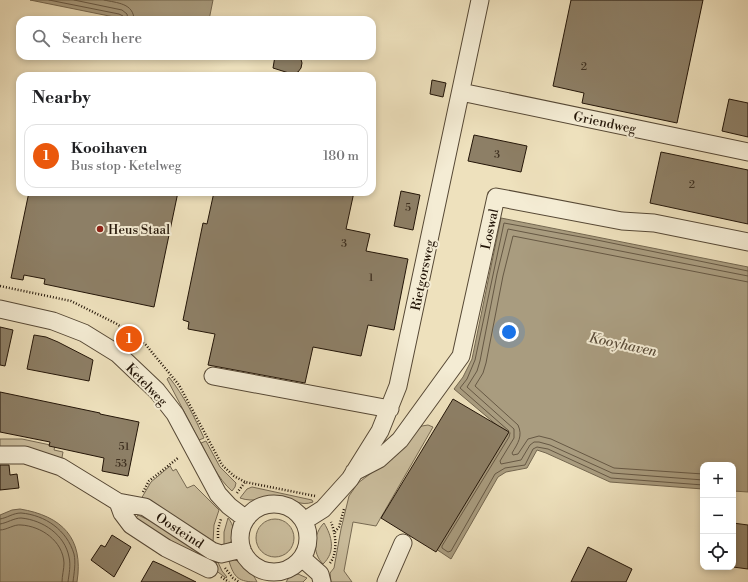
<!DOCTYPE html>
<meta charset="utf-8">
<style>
:root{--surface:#fff;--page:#f2f2f2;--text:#202124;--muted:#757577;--line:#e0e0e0;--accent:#ea580c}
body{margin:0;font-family:"Libre Bodoni",serif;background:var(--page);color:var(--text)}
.controls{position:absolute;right:12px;bottom:12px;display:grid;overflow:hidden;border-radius:8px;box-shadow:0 2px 6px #0003}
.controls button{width:36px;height:36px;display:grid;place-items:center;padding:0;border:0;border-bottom:1px solid var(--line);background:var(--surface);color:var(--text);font:20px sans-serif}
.you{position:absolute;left:509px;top:332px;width:14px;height:14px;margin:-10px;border:3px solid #fff;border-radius:50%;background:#1a73e8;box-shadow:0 0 0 6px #1a73e833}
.badge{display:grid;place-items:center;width:26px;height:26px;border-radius:50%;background:var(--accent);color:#fff;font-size:13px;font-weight:700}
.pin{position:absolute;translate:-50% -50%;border:2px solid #fff;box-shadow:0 1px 4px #0006}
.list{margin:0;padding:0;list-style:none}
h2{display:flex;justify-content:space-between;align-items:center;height:52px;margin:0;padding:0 16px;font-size:17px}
h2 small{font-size:13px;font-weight:400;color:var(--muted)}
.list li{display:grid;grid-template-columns:26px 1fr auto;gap:12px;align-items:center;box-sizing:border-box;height:64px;margin:0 8px 8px;padding:0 8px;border:1px solid var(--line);border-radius:12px}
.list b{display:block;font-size:15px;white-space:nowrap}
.list p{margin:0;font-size:13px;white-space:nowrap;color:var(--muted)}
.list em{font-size:13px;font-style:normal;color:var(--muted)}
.icon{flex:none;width:22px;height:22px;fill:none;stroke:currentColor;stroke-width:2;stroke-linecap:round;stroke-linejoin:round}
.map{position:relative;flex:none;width:748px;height:582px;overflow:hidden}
.search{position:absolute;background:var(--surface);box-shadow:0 2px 6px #0003;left:16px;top:16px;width:360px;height:44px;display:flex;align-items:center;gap:10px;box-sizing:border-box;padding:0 14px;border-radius:12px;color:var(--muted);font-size:15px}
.panel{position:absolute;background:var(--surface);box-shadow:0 2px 6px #0003;left:16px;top:72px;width:360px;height:124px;border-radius:12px}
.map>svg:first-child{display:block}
</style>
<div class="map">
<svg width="748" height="582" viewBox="0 0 748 582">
<rect width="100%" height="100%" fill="#eee1bd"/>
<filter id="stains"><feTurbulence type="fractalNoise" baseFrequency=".005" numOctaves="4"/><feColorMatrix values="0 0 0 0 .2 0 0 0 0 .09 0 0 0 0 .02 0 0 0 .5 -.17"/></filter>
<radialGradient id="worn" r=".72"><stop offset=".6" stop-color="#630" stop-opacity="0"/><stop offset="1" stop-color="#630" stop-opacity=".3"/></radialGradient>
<path fill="#cbbe9e" stroke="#776a53" d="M169 377C184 396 194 416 204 438L199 440 167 379Z
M428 425 433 427 376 526 353 522 344 571 352 582H331L330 573 334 568 341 529 349 496 358 483 378 468 418 429 422 426Z
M0 439H22L55 446 54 450 63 452 60 468 0 448Z
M206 441 220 467 236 483 235 487 232 491C218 479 209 459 201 443Z
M170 466 173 471 176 469 187 488 194 485 219 510 214 525 213 542 141 499 151 482Z
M252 487 312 500 313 502C300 507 292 498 279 498 265 497 254 503 240 498L247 489Z
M138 515 155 523 217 560 222 571 227 577 226 578 211 567 169 545 136 518Z
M228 518C234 525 235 533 232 541L224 546V532Z
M256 538a19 19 0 1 1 38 0a19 19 0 1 1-38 0Z
M324 523C332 536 336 552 323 564 312 553 313 534 324 523Z
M235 560C244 562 253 573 257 582 239 582 234 578 229 561Z
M298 574 307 578 303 582H286L290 576Z"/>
<path fill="#a99c7f" stroke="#73664f" d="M30 0H213L209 20H129Z
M501 218 748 267V492L733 491V465H703V489L610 482 546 453 537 450 527 468 506 472 498 477 451 559 436 549 505 432 454 389 463 377 472 359Z
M20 509C62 516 84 538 77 582H0V515L12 510Z"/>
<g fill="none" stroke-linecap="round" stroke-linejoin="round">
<path stroke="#665844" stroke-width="1" d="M49 0 119 14 123 16V20
M74 0 122 10 127 14 128 20
M104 0C117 3 134 3 134 20
M509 431 460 388 467 379 475 360 504 223 592 239 748 271
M510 433 509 437 442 546V548L448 552 451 551 495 474 505 468 525 465 533 449 537 447 548 449 611 478 703 485
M703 474 614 468 551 439 539 436 528 439 518 454 513 455 512 453C518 443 523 436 518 425L475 386 483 373 486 363 503 276 513 236 748 282
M703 480 612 473 550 445 539 442H534L530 445 521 460 501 464 500 461 514 438V429L467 387 477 371 480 361 497 274 508 229 748 276
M0 519C7 518 13 513 21 513 45 515 67 530 74 554 76 563 74 573 73 582
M0 524C7 523 14 518 21 518 43 520 65 535 69 557 71 565 69 574 68 582
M0 530C7 530 14 524 21 525 41 526 63 541 64 563 64 569 62 576 62 582"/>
</g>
<path fill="#8d7f66" stroke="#231508" d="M571 0H703L677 123 582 103 584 93 553 86Z
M275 56 284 57 285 56H300L302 63 301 68 298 72 292 74 273 68Z
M432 80 446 83 443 97 430 94Z
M729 99 748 103V137L722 131Z
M474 135 527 146 521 172 468 161Z
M661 152 748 170V224L650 203Z
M401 191 420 195 413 230 394 226Z
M29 192H178L154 307 44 284 45 279 24 275 23 280 11 278Z
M214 192H354L346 229 370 234 366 251 408 259 394 330 368 325 361 356 313 347 305 383 208 365 215 334 188 329 189 322 183 320 203 223 207 224Z
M0 327 13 330 5 366 0 365Z
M34 335 46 337 58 342 93 360 89 381 27 369Z
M0 392 100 413V414L139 422 128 476 102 471 104 458 49 446 50 442 0 432Z
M453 399 509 432 436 552 381 518Z
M0 465H9L10 475 17 474 19 488 0 490Z
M733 523 748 525V569L733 567Z
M112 535 131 547 114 577 91 560 101 545 105 547Z
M588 547 632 569 626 582H571Z
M153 561 162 565 196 582H141Z"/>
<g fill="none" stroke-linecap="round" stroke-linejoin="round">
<g stroke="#564835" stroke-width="19">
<path id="minor" d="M461 92 748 152
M0 309 53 321 84 333 118 354 157 391 175 414 218 494 229 506 246 519
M213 376 390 409
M0 455H25L61 467 118 502 145 507 212 551 221 554 242 549
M354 472 379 459 400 440 461 356 496 197 622 221 654 223 748 242
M118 502 122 513 131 525 166 548 209 569
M240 538a34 34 0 1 1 68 0a34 34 0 1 1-68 0Z
M304 521 323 509 350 479 380 431 398 386 480 0
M302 558 320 574 322 582
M386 582 403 543"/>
</g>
<path stroke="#231508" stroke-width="2.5" stroke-dasharray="1 2" stroke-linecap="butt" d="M0 286 71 301 117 324 146 345 179 385 222 465 234 476 245 482
M143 492 149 481 178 458
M237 493 245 482 315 496
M335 532 339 527 344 509
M218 538V529L221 519
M330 563C338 553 336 534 331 522
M225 568 233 578 239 582
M221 577 229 582"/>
<use href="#minor" stroke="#f4ecd4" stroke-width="17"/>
</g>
<circle fill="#8f2418" stroke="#f4ecd4" stroke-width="1.5" cx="100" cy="229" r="4"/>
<g text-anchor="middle" stroke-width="4" stroke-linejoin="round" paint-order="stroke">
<g font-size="11" fill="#3e3020">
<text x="584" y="70">2</text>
<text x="497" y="158">3</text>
<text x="692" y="188">2</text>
<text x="408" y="211">5</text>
<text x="344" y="247">3</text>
<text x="371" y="281">1</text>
<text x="124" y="450">51</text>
<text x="121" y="467">53</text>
</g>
<g font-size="13" fill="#231508" stroke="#f4ecd4">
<text transform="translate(605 122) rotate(12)" y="5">Griendweg</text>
<text transform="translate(489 229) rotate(-78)" y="5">Loswal</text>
<text transform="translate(422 275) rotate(-78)" y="5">Rietgorsweg</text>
<text transform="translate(147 384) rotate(46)" y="5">Ketelweg</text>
<text transform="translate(180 530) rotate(33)" y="5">Oosteind</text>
</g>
<g font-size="13" fill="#231508" stroke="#f4ecd4" text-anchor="start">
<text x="108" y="234">Heus Staal</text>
</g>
<g font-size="14" font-style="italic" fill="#594b38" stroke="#f4ecd4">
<text transform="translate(623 344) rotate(12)" y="5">Kooyhaven</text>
</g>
</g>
<rect width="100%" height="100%" filter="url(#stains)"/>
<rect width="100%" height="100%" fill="url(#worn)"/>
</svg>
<div class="controls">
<button>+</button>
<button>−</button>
<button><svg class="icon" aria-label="locate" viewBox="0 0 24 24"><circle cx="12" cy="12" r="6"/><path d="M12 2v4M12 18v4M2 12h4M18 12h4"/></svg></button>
</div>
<div class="you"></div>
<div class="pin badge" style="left:129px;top:339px">1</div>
<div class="search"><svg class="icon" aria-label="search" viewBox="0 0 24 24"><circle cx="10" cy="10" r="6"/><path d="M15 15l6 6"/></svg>Search here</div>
<section class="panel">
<h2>Nearby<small></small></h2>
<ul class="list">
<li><span class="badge">1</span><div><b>Kooihaven</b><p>Bus stop · Ketelweg</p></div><em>180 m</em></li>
</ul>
</section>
</div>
